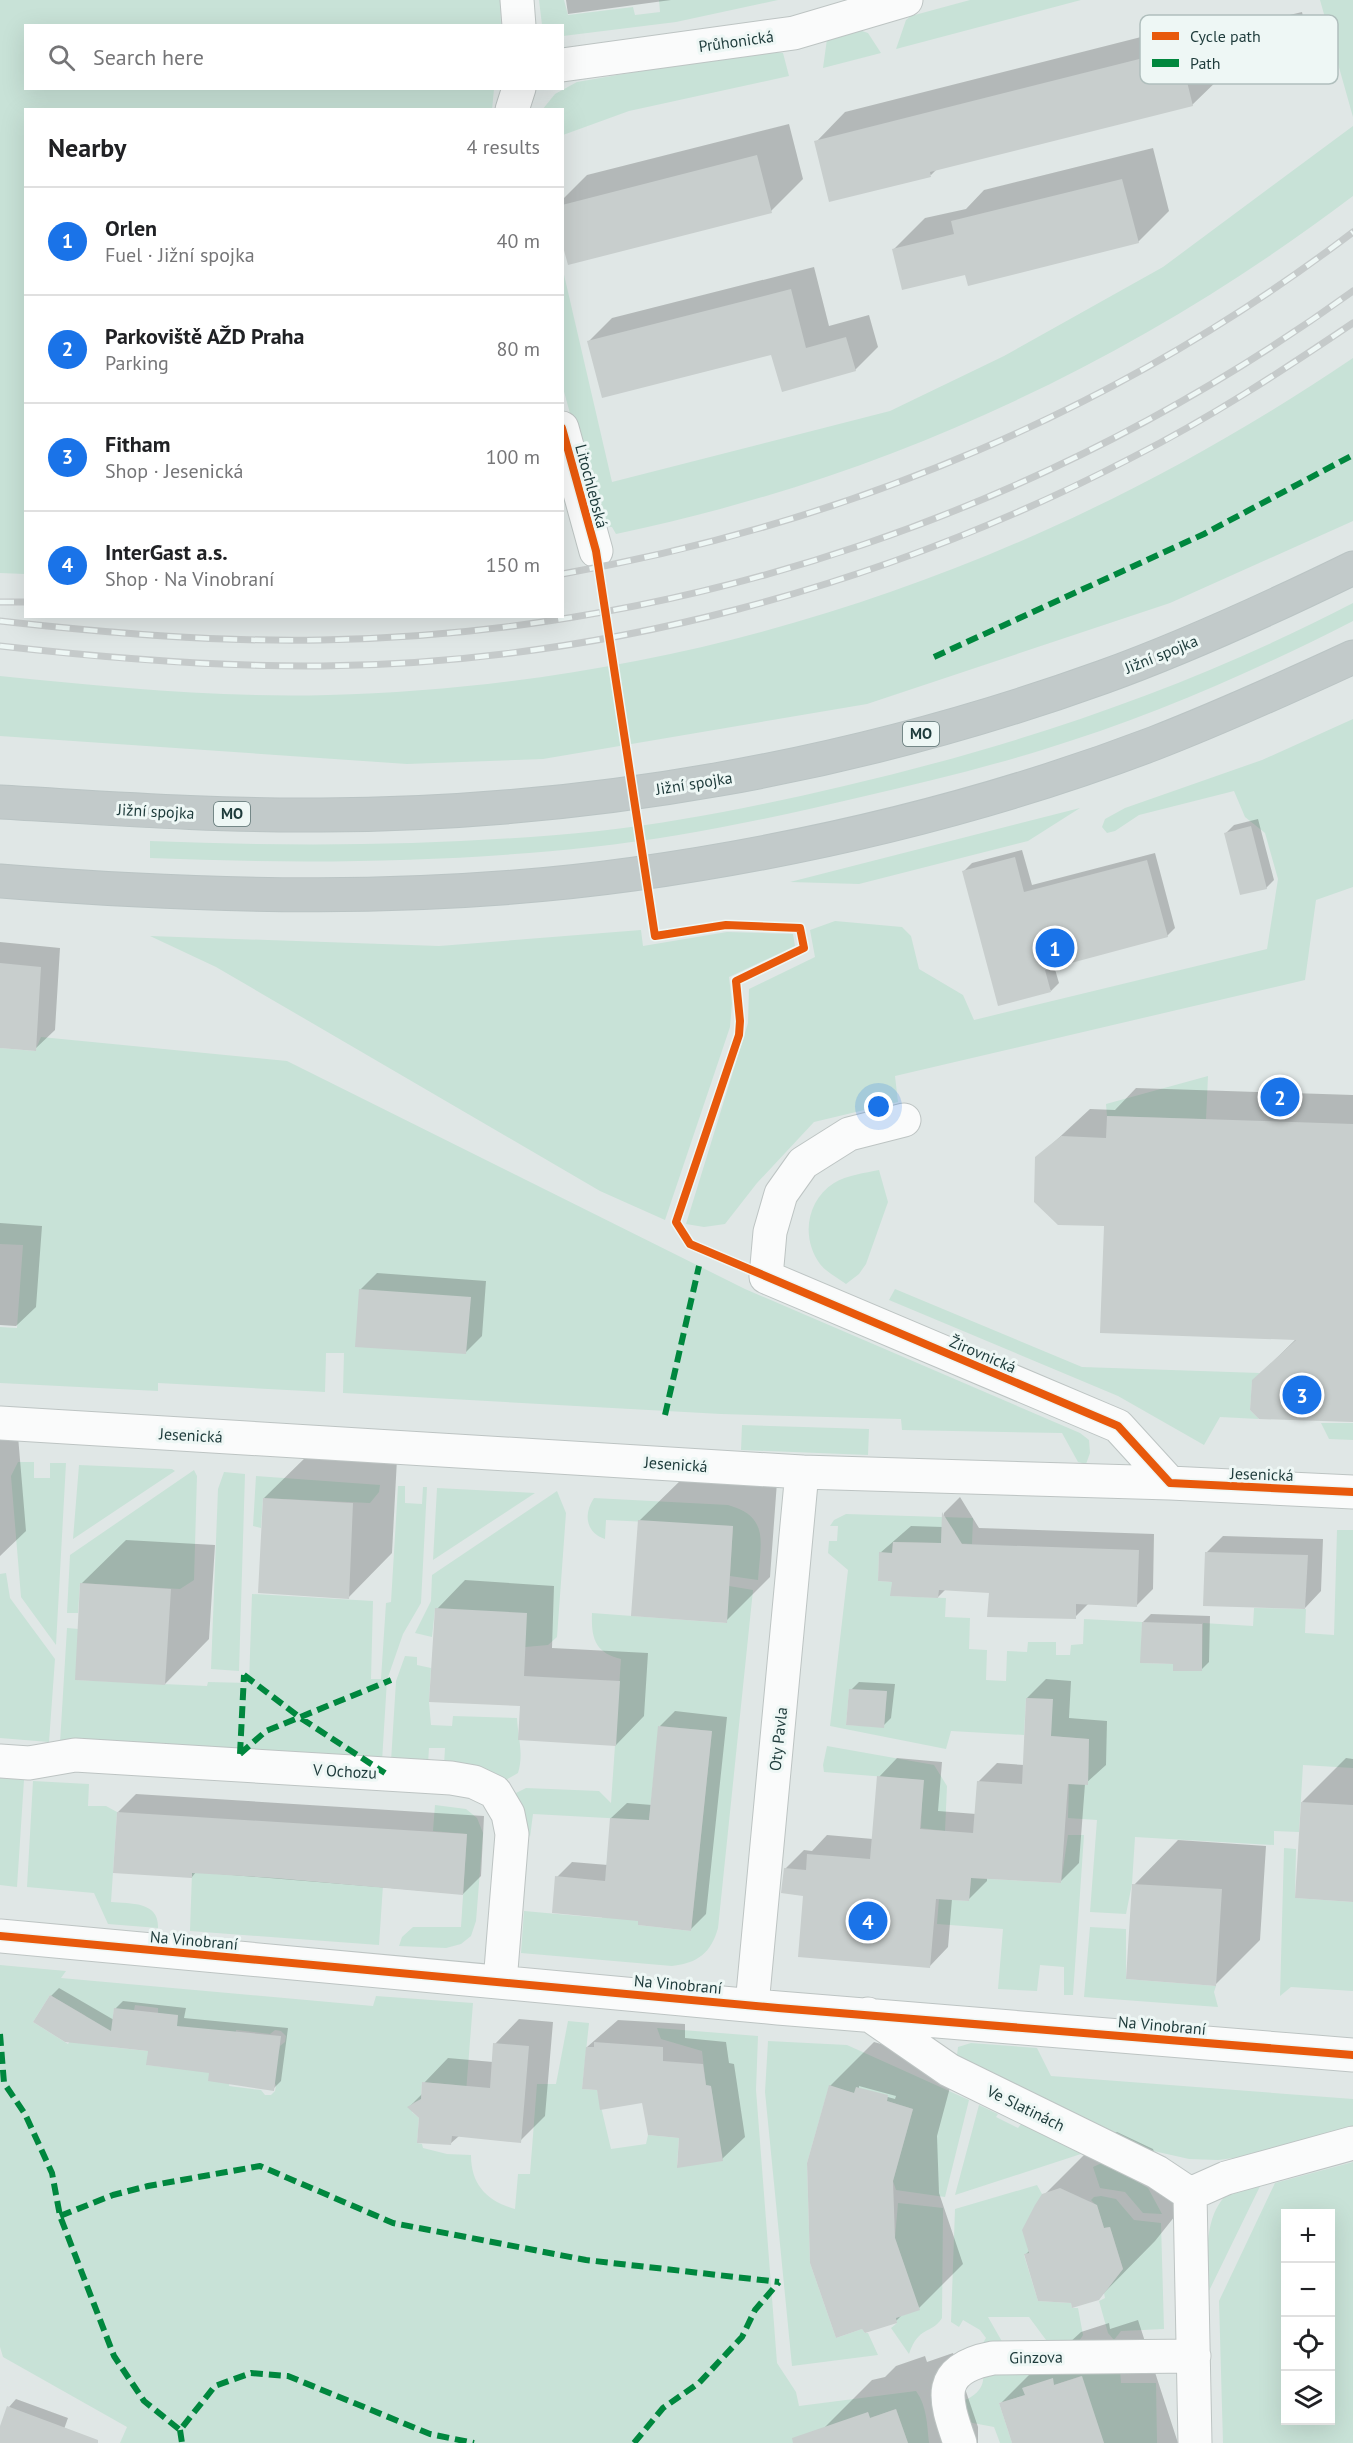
<!DOCTYPE html>
<meta charset="utf-8">
<style>
:root{--surface:#fff;--page:#f2f2f2;--text:#202124;--muted:#757577;--line:#e0e0e0;--accent:#1a73e8}
body{margin:0;font-family:"PT Sans",sans-serif;background:var(--page);color:var(--text)}
.controls{position:absolute;right:18px;bottom:18px;display:grid;overflow:hidden;border-radius:0px;box-shadow:0 6px 24px #0002}
.controls button{width:54px;height:54px;display:grid;place-items:center;padding:0;border:0;border-bottom:2px solid var(--line);background:var(--surface);color:var(--text);font:30px sans-serif}
.you{position:absolute;left:879px;top:1107px;width:21px;height:21px;margin:-15px;border:4px solid #fff;border-radius:50%;background:#1a73e8;box-shadow:0 0 0 9px #1a73e833}
.badge{display:grid;place-items:center;width:39px;height:39px;border-radius:50%;background:var(--accent);color:#fff;font-size:20px;font-weight:700}
.pin{position:absolute;translate:-50% -50%;border:3px solid #fff;box-shadow:0 2px 6px #0006}
.list{margin:0;padding:0;list-style:none}
h2{display:flex;justify-content:space-between;align-items:center;height:78px;margin:0;padding:0 24px;font-size:26px}
h2 small{font-size:20px;font-weight:400;color:var(--muted)}
.list li{display:grid;grid-template-columns:39px 1fr auto;gap:18px;align-items:center;box-sizing:border-box;height:108px;padding:0 24px;border-top:2px solid var(--line)}
.list b{display:block;font-size:22px;white-space:nowrap}
.list p{margin:0;font-size:20px;white-space:nowrap;color:var(--muted)}
.list em{font-size:20px;font-style:normal;color:var(--muted)}
.icon{flex:none;width:33px;height:33px;fill:none;stroke:currentColor;stroke-width:2;stroke-linecap:round;stroke-linejoin:round}
.map{position:relative;flex:none;width:1353px;height:2443px;overflow:hidden}
.search{position:absolute;background:var(--surface);box-shadow:0 6px 24px #0002;left:24px;top:24px;width:540px;height:66px;display:flex;align-items:center;gap:15px;box-sizing:border-box;padding:0 21px;border-radius:0px;color:var(--muted);font-size:22px}
.panel{position:absolute;background:var(--surface);box-shadow:0 6px 24px #0002;left:24px;top:108px;width:540px;height:510px;border-radius:0px}
.map>svg:first-child{display:block}
</style>
<div class="map">
<svg width="1353" height="2443" viewBox="0 0 1353 2443">
<rect width="100%" height="100%" fill="#e0e7e6"/>
<path fill="#c8e2d7" fill-rule="evenodd" d="M0 0H500L501 25 26 26V88L494 89 492 110H26L25 574 0 573Z
M539 0H564L568 15 633 7 635 15 660 12 659 0H778L676 22 563 36 562 26 542 25Z
M970 0H1081L896 49 906 20 911 16Z
M1320 0H1353V117Z
M856 29 868 33 881 53 823 68 827 39Z
M762 50 783 53 789 76 629 111 563 135 562 110H542L555 94 577 82Z
M1353 126V196C1134 362 885 478 616 534L612 527 601 526 563 388 562 266 612 482 890 411 1004 356 1163 267Z
M1353 358V521L1170 603 867 704 543 759 407 764 0 736V676C109 687 218 698 328 695 700 685 1046 566 1353 358Z
M1353 603V621C1253 672 1150 717 1042 750 983 768 922 783 861 797 772 818 683 837 592 847 444 863 298 864 150 858V841C300 847 449 846 599 831 681 822 763 805 844 786 1020 745 1192 687 1353 603Z
M1353 719V887L1316 900 1305 980 895 1076 898 1102 814 1122 757 1183 725 1224 704 1227 686 1224 748 1023 749 989 815 957 810 930 835 921 902 927 911 936 919 969 963 995 974 1020 1267 949 1278 879 1265 833 1245 817 1234 791 1139 815 1115 831 1107 833 1102 827 1105 819 1125 808 1262 760Z
M1080 808 1028 841 859 884 790 882Z
M641 930 643 946 727 932 793 934 795 946 729 977 732 1003 730 1027 665 1220 600 1191 216 967 150 936 439 946Z
M41 1037 287 1061 745 1289 1080 1433 1089 1440 1090 1453 1086 1464 1078 1462 1062 1433 902 1430 901 1419 721 1414 343 1393 344 1353H326L325 1392 158 1383V1391L0 1383V1327L17 1328 23 1245 0 1244V1048L35 1051Z
M1208 1076 1206 1119 1107 1116 1106 1104Z
M879 1170 888 1202 866 1264 859 1274 846 1284C838 1278 826 1272 820 1264 801 1238 806 1201 834 1183 847 1175 865 1173 879 1170Z
M895 1289 1082 1367 1260 1373 1252 1381 1250 1410 1259 1419 1220 1417 1204 1445 1118 1396 889 1300Z
M1321 1423H1353V1440L1329 1439Z
M742 1425 869 1429 868 1455 741 1450Z
M18 1462H34V1478H50V1463H66L56 1645 21 1597 11 1476Z
M79 1465 172 1469 175 1471 73 1539Z
M194 1470 197 1476 194 1580 180 1589 80 1583 78 1613H67L70 1555Z
M224 1472 245 1474 239 1671 211 1669 218 1489Z
M256 1476 380 1485 379 1492 370 1503 263 1498 261 1528 253 1526Z
M398 1486H405V1503L422 1504 423 1487H427L421 1603 403 1634 387 1680 382 1761 60 1743 67 1628 79 1629 76 1680 207 1686 208 1682 249 1683 252 1594 373 1601 371 1679H381L386 1603 391 1602Z
M437 1488 535 1493 433 1560Z
M557 1491 566 1513 557 1637 548 1645 525 1647 435 1609 432 1637 415 1633 431 1601 432 1575Z
M594 1498 728 1505C771 1517 760 1544 758 1580L730 1576 733 1526 606 1520 605 1539C586 1533 583 1514 594 1498Z
M846 1514 973 1518 972 1544 954 1543 955 1532 951 1526 942 1529 941 1543 893 1542 892 1553H879L878 1581 892 1582 891 1596 946 1598 945 1617 970 1618 969 1649 987 1650 986 1680 1006 1681 1007 1651 1027 1652 1028 1642H1056V1655H1070L1071 1645 1083 1644 1084 1619 1142 1622 1141 1663 1173 1664V1670L1202 1671 1203 1623 1253 1626 1254 1608 1306 1609 1305 1633 1334 1635 1337 1530H1353V1768L1303 1765 1299 1832 1274 1831V1845L1135 1837 1132 1884 1126 1914 1090 1912 1097 1820 1068 1818 1069 1784 1088 1785 1089 1739 1051 1736 1052 1699 1026 1698 1024 1735 951 1731 946 1749 830 1726 848 1570 828 1553 829 1541H837L838 1526H830L834 1520ZM849 1690 887 1691 884 1727 846 1725Z
M6 1573 10 1598 55 1659 49 1742 0 1738V1574Z
M729 1586 753 1590 718 1928C711 1953 698 1963 672 1966L521 1953 524 1911 602 1918 608 1849 626 1819 533 1814 530 1837 521 1812 512 1795 526 1788 599 1791 611 1803 621 1659C595 1653 591 1638 592 1613L726 1623ZM659 1726 712 1731 691 1931 638 1925Z
M405 1656 417 1657V1665L431 1668 429 1702 431 1725 452 1726 453 1716 517 1718C518 1739 524 1753 518 1773L504 1781 444 1765 445 1748H429L428 1764 391 1761 396 1681Z
M827 1746 934 1765 947 1786 945 1831 921 1828 923 1780 824 1772 823 1765Z
M0 1778 24 1780 17 1887 0 1885Z
M33 1781 89 1784 88 1806H106L117 1812 111 1902C131 1904 159 1901 158 1928L108 1924 94 1893 27 1887Z
M435 1805 466 1809 477 1818 483 1833 476 1921 471 1936 461 1944 446 1948 399 1946 402 1937 413 1927H461L467 1834 433 1831Z
M1068 1835H1084L1073 1995H1064V1967L1040 1965 1037 1991 998 1989 1003 1929 937 1924 939 1899 969 1901 971 1878 1061 1883Z
M1284 1848 1296 1849 1295 1898 1353 1902V1991L1291 1987 1280 1996Z
M192 1872 383 1885 379 1945 190 1931Z
M1090 1927 1126 1929V1979L1216 1986 1214 1992 1218 2007 1084 1997Z
M0 1965 66 1971 61 1978 373 2006 376 1996 473 2003 466 2092 456 2085 422 2082 421 2099 413 2103 412 2112 419 2118 417 2143 422 2144 423 2148 447 2154 471 2155C471 2185 487 2201 515 2209L518 2174H530L537 2084H556L568 2021 589 2023 582 2089 597 2090 611 2149 646 2144 648 2135 679 2138 677 2165 722 2161 711 2086 706 2085 702 2051 661 2039 657 2028 758 2036 756 2090 777 2363 796 2392 799 2406 916 2391C927 2406 927 2425 929 2443H908L896 2409 870 2418 868 2412 816 2443H120L127 2427 3 2357 0 2347ZM50 1995 86 2016 68 2044 33 2022ZM135 2005 158 2008V2013L178 2016 172 2068 147 2065 148 2051 110 2047 114 2009 134 2010ZM236 2030 270 2034 275 2030 281 2031 286 2036 285 2042 280 2046 272 2080 276 2085 275 2091 271 2095H265L261 2090 229 2086Z
M768 2041 847 2045 969 2100 945 2197 896 2190 893 2181 913 2109 887 2101 888 2095 854 2093 829 2086 807 2163 810 2263 836 2338 862 2329 865 2333H868L878 2355 792 2366 765 2092Z
M971 2043 1037 2048 1051 2076 1353 2099V2133L1257 2155 1218 2160 1189 2159 1149 2150 967 2065 957 2055 958 2047Z
M979 2105 998 2114 996 2117 1018 2128 1021 2124 1084 2153 955 2195Z
M1104 2162 1148 2188 1162 2214 1143 2213 1125 2192 1100 2188 1093 2167Z
M1353 2162V2443H1223L1219 2301 1275 2183ZM1286 2214H1330V2420H1286Z
M1266 2174 1207 2295C1208 2261 1201 2213 1232 2190 1242 2183 1255 2179 1266 2174Z
M1037 2185 1042 2194 1029 2253 1024 2255 1038 2301 1071 2303 1072 2308H1078L1083 2335 1078 2343 1049 2344 1029 2317H988L1004 2345 983 2343 986 2338 980 2330 963 2320 959 2327 951 2322 955 2209Z
M1101 2196 1116 2199 1134 2220 1161 2223 1164 2329 1121 2331 1114 2340 1108 2333 1099 2301 1105 2298 1104 2293 1123 2269 1110 2227 1104 2228 1097 2206 1091 2200 1094 2197Z
M898 2203 943 2208 942 2318C931 2335 919 2325 909 2354L891 2328 897 2323 896 2318 919 2309 895 2238Z
M983 2369 1120 2370 1121 2383H1156L1157 2443H1104L1081 2376 1054 2385 1052 2379 1023 2388 1025 2395 999 2403 1012 2443H1000L994 2427 962 2421 957 2403C975 2397 986 2389 983 2369Z"/>
<path fill="#0003" fill-rule="evenodd" d="M566 0H671L568 14Z
M1302 12 1310 48 1294 65 1241 40 1257 23Z
M1208 20 1222 76 1192 105 937 169 931 175 816 142 845 112Z
M789 124 803 179 771 211 562 237V200L587 175Z
M1153 148 1169 211 1138 242 894 249 925 218 966 209 984 190Z
M814 267 829 326 869 315 878 347 855 370 773 353 589 341 612 318Z
M1258 819 1274 880 1266 888 1226 833 1234 825Z
M1022 850 1032 885 1155 853 1175 928 1167 936 1054 966 1059 983 1051 991 964 871 972 863Z
M0 942 60 948 55 1030 35 1049 0 1046Z
M1136 1088 1353 1095V1420L1253 1381 1297 1338 1105 1225 1037 1158 1090 1109 1115 1110Z
M0 1223 42 1226 36 1307 16 1326 0 1325Z
M377 1273 486 1281 482 1336 466 1352 360 1290Z
M18 1436 26 1531 0 1556V1438Z
M309 1454 397 1459 392 1553 348 1598 264 1498Z
M684 1477 777 1482 770 1577 726 1621 639 1521Z
M960 1497 979 1528 1154 1534 1153 1589 1137 1605 1089 1603 1075 1617 990 1592 946 1589 938 1597 893 1580 880 1553 911 1526 943 1527 944 1513Z
M1223 1536 1323 1539 1321 1591 1305 1608 1206 1553Z
M126 1540 215 1545 209 1639 165 1684 81 1584Z
M465 1580 554 1586 552 1648 648 1653 644 1716 616 1745 522 1704 437 1609Z
M1151 1614 1210 1616 1209 1662 1201 1670 1143 1622Z
M1046 1679 1071 1681 1069 1718 1107 1721 1106 1765 1085 1784 1079 1863 1061 1881 987 1877V1881L968 1900 952 1899 948 1947 930 1966 805 1895 785 1869 804 1850 812 1851 827 1835 873 1839 879 1777 897 1758 942 1762 938 1811 976 1814 978 1782 997 1763 1024 1765 1027 1698Z
M859 1682 895 1684 891 1718 883 1726 851 1690Z
M675 1711 727 1717 706 1914 691 1929 640 1920 557 1877 572 1862 608 1865 611 1818 627 1803 652 1805 660 1726Z
M1346 1758 1353 1759V1901L1302 1802Z
M136 1794 484 1816 481 1876 463 1894 196 1872 192 1877 118 1812Z
M1178 1840 1266 1846 1260 1940 1216 1984 1134 1885Z
M59 1988 114 2020 115 2009 123 2001 186 2008 184 2018 288 2028 281 2081 273 2089 149 2050 65 2041 51 1996Z
M519 2019 553 2022 545 2116 520 2141 459 2136 450 2144 409 2107 423 2093 424 2083 448 2058 493 2062 495 2044Z
M618 2020 685 2024V2038L726 2042 729 2063 734 2064 745 2137 722 2159 681 2137 643 2102 598 2088 587 2047Z
M874 2042 956 2065 937 2136 939 2193 963 2264 919 2308 904 2313 896 2321 830 2086ZM859 2086 896 2096 895 2099 859 2089Z
M1117 2132 1153 2149 1161 2173 1179 2211 1155 2241 1098 2299 1072 2302 1025 2255 1030 2250 1044 2195 1101 2138Z
M1138 2320 1178 2443H1013L1000 2404 1057 2347 1069 2343 1081 2332 1109 2323 1110 2329Z
M953 2353 978 2427V2443H817L815 2437 872 2380 885 2377 896 2366 925 2356 927 2362Z
M16 2399 68 2418 59 2443H0V2430L9 2407Z"/>
<path fill="#c8cecd" d="M1179 49 1193 106 930 172 931 177 829 202 814 141Z
M757 155 772 213 568 265 562 243V205Z
M1122 179 1139 243 968 286 965 275 902 290 892 249 954 234 951 221Z
M791 289 806 348 846 337 856 371 782 392 771 355 602 398 587 341Z
M1251 826 1267 889 1240 895 1224 833Z
M1015 857 1024 892 1147 860 1168 937 1045 970 1051 992 998 1006 962 871Z
M0 963 41 967 36 1051 0 1048Z
M1107 1116 1353 1124V1422L1259 1419 1250 1410 1252 1380 1296 1340 1100 1333 1104 1226 1058 1225 1034 1202 1035 1157 1061 1136 1106 1138Z
M359 1289 471 1297 466 1354 355 1347Z
M263 1498 353 1503 349 1599 258 1593Z
M942 1512 962 1544 1139 1550 1137 1607 1076 1604V1619L987 1617 989 1593 939 1590 938 1598 890 1596 892 1582 878 1581 879 1552 892 1553 893 1542 941 1543Z
M638 1520 733 1526 727 1623 631 1616Z
M1205 1552 1308 1555 1305 1609 1203 1606Z
M80 1583 171 1589 165 1685 75 1680Z
M435 1608 527 1613 524 1676 620 1681 616 1746 518 1740 520 1706 429 1702Z
M1142 1622 1202 1624V1671H1173V1664L1140 1663Z
M849 1689 887 1691 884 1728 846 1725Z
M1026 1698 1053 1699 1051 1736 1089 1739 1088 1785 1068 1784 1061 1883 971 1878 969 1901 936 1899 930 1968 798 1957 803 1896 781 1893 784 1868 806 1870 807 1854 870 1859 877 1776 924 1780 920 1829 973 1833 977 1781 1022 1784Z
M658 1726 712 1731 691 1931 638 1925V1921L552 1913 555 1876 605 1881 610 1818 649 1820Z
M1301 1802 1353 1805V1902L1295 1898Z
M117 1812 467 1834 463 1895 275 1878 192 1873V1878L113 1873Z
M1132 1884 1222 1889 1216 1986 1126 1979Z
M50 1995 111 2031 114 2008 178 2015 177 2026 281 2036 274 2091 208 2081 209 2073 146 2065 148 2051 65 2042 33 2022Z
M594 2042 663 2047V2061L703 2064 706 2085 711 2086 723 2161 677 2168 679 2138 648 2135 642 2103 600 2110 597 2090 582 2089 586 2047H594Z
M493 2043 529 2046 521 2143 452 2136 451 2145 417 2143 419 2118 407 2107 421 2099 422 2082 490 2088Z
M829 2085 854 2093 856 2087 888 2095 887 2101 913 2109 893 2181 895 2238 920 2310 896 2318 897 2323 865 2333 862 2329 836 2338 810 2263 807 2163Z
M1060 2188 1097 2205 1104 2228 1110 2227 1123 2269 1099 2300 1072 2308 1071 2303 1038 2301 1024 2254 1029 2253 1022 2230 1035 2205 1042 2194Z
M1082 2376 1104 2443H1012L999 2403 1025 2395 1022 2388 1053 2378 1054 2385Z
M7 2406 98 2440V2443H0V2426Z
M896 2409 908 2443H793L792 2438 868 2412 870 2418Z"/>
<g fill="none" stroke-linecap="round" stroke-linejoin="round">
<g stroke="#bdc4c3" stroke-width="35">
<path id="minor" d="M517 0 519 26
M562 65 794 33 906 0
M512 110 519 88
M562 428 596 551
M904 1120 849 1134 803 1163 781 1194 770 1232 766 1277 1118 1426 1170 1483
M0 1423 802 1472 1170 1483 1353 1492
M0 1761 29 1763 75 1755 451 1778 474 1782 495 1792 508 1814 512 1834 500 1982
M0 1936 778 2008 1353 2055
M752 2005 802 1472
M868 2014 949 2070 1157 2172 1190 2194
M1190 2194 1195 2443
M1190 2194 1226 2178 1353 2143
M960 2443C944 2398 935 2369 993 2358L1194 2356"/>
</g>
<g stroke="#bac4c4" stroke-width="35">
<path id="trunk" d="M0 802C107 808 214 816 321 815 588 814 853 767 1103 677 1189 646 1271 608 1353 568
M0 881C210 898 426 903 634 874 811 849 987 807 1155 743 1222 717 1288 687 1353 657"/>
</g>
<use href="#minor" stroke="#fafbfb" stroke-width="33"/>
<use href="#trunk" stroke="#c2caca" stroke-width="33"/>
<g stroke="#c5caca" stroke-width="7">
<path id="rail" d="M562 574C849 523 1121 409 1353 232
M0 602H26
M0 621C107 633 214 642 322 640 693 633 1053 508 1353 291
M0 646C107 658 214 667 322 666 602 663 885 586 1133 457 1210 418 1282 371 1353 323"/>
</g>
<use href="#rail" stroke="#eef7f5" stroke-width="4.5" stroke-dasharray="14" stroke-linecap="butt"/>
<path stroke="#00873e" stroke-width="6" stroke-dasharray="12 6" stroke-linecap="butt" d="M934 657 1204 534 1353 455
M665 1415 699 1266
M244 1675 302 1719 385 1773
M240 1754 266 1731 391 1680
M240 1754 244 1675
M0 2034 4 2083 25 2114 52 2173 60 2216 114 2356 144 2401 180 2430 215 2386 251 2373 288 2376 430 2434 474 2443
M60 2216 113 2195 148 2186 260 2166 393 2223 586 2260 779 2282
M180 2430 182 2443
M634 2443 663 2408 699 2383 742 2337 755 2310 779 2282"/>
<g stroke="#eef7f5" stroke-width="11">
<path id="cycleway" d="M562 428 596 551 655 936 726 925 800 928 804 948 736 981 740 1021 739 1035 676 1222 690 1244 1118 1426 1170 1483 1353 1492
M0 1936 778 2008 1353 2055"/>
</g>
<use href="#cycleway" stroke="#e8590c" stroke-width="8"/>
</g>
<g text-anchor="middle" stroke-width="6" stroke-linejoin="round" paint-order="stroke">
<g fill="#eef7f5" stroke="#5c7373" stroke-width="1.5">
<rect x="903" y="722" width="36" height="24" rx="4.5"/>
<rect x="214" y="802" width="36" height="24" rx="4.5"/>
</g>
<g font-size="15" font-weight="bold" fill="#1e3b3b">
<text x="921" y="739">MO</text>
<text x="232" y="819">MO</text>
</g>
<g font-size="16" fill="#1e3b3b" stroke="#eef7f5">
<text transform="translate(736 41) rotate(-8)" y="6">Průhonická</text>
<text transform="translate(592 486) rotate(75)" y="6">Litochlebská</text>
<text transform="translate(1161 654) rotate(-22)" y="6">Jižní spojka</text>
<text transform="translate(694 783) rotate(-9)" y="6">Jižní spojka</text>
<text transform="translate(156 811) rotate(3)" y="6">Jižní spojka</text>
<text transform="translate(983 1354) rotate(23)" y="6">Žirovnická</text>
<text transform="translate(191 1435) rotate(3)" y="6">Jesenická</text>
<text transform="translate(676 1464) rotate(4)" y="6">Jesenická</text>
<text transform="translate(1262 1474) rotate(2)" y="6">Jesenická</text>
<text transform="translate(778 1739) rotate(-84)" y="6">Oty Pavla</text>
<text transform="translate(345 1771) rotate(3)" y="6">V Ochozu</text>
<text transform="translate(194 1940) rotate(5)" y="6">Na Vinobraní</text>
<text transform="translate(678 1984) rotate(5)" y="6">Na Vinobraní</text>
<text transform="translate(1162 2025) rotate(5)" y="6">Na Vinobraní</text>
<text transform="translate(1026 2108) rotate(26)" y="6">Ve Slatinách</text>
<text transform="translate(1036 2357) rotate(-1)" y="6">Ginzova</text>
</g>
</g>
<rect x="1140" y="15" width="198" height="69" rx="9" fill="#eef7f5" stroke="#b0bfbd" stroke-width="1.5"/>
<rect x="1152" y="32" width="27" height="8" fill="#e8590c"/>
<rect x="1152" y="59" width="27" height="8" fill="#00873e"/>
<g font-size="16" fill="#1e3b3b">
<text x="1190" y="42">Cycle path</text>
<text x="1190" y="69">Path</text>
</g>
</svg>
<div class="controls">
<button>+</button>
<button>−</button>
<button><svg class="icon" aria-label="locate" viewBox="0 0 24 24"><circle cx="12" cy="12" r="6"/><path d="M12 2v4M12 18v4M2 12h4M18 12h4"/></svg></button>
<button><svg class="icon" aria-label="layers" viewBox="0 0 24 24"><path d="M12 4l9 5-9 5-9-5zM3 14l9 5 9-5"/></svg></button>
</div>
<div class="you"></div>
<div class="pin badge" style="left:1055px;top:948px">1</div>
<div class="pin badge" style="left:1280px;top:1097px">2</div>
<div class="pin badge" style="left:1302px;top:1395px">3</div>
<div class="pin badge" style="left:868px;top:1921px">4</div>
<div class="search"><svg class="icon" aria-label="search" viewBox="0 0 24 24"><circle cx="10" cy="10" r="6"/><path d="M15 15l6 6"/></svg>Search here</div>
<section class="panel">
<h2>Nearby<small>4 results</small></h2>
<ul class="list">
<li><span class="badge">1</span><div><b>Orlen</b><p>Fuel · Jižní spojka</p></div><em>40 m</em></li>
<li><span class="badge">2</span><div><b>Parkoviště AŽD Praha</b><p>Parking</p></div><em>80 m</em></li>
<li><span class="badge">3</span><div><b>Fitham</b><p>Shop · Jesenická</p></div><em>100 m</em></li>
<li><span class="badge">4</span><div><b>InterGast a.s.</b><p>Shop · Na Vinobraní</p></div><em>150 m</em></li>
</ul>
</section>
</div>
